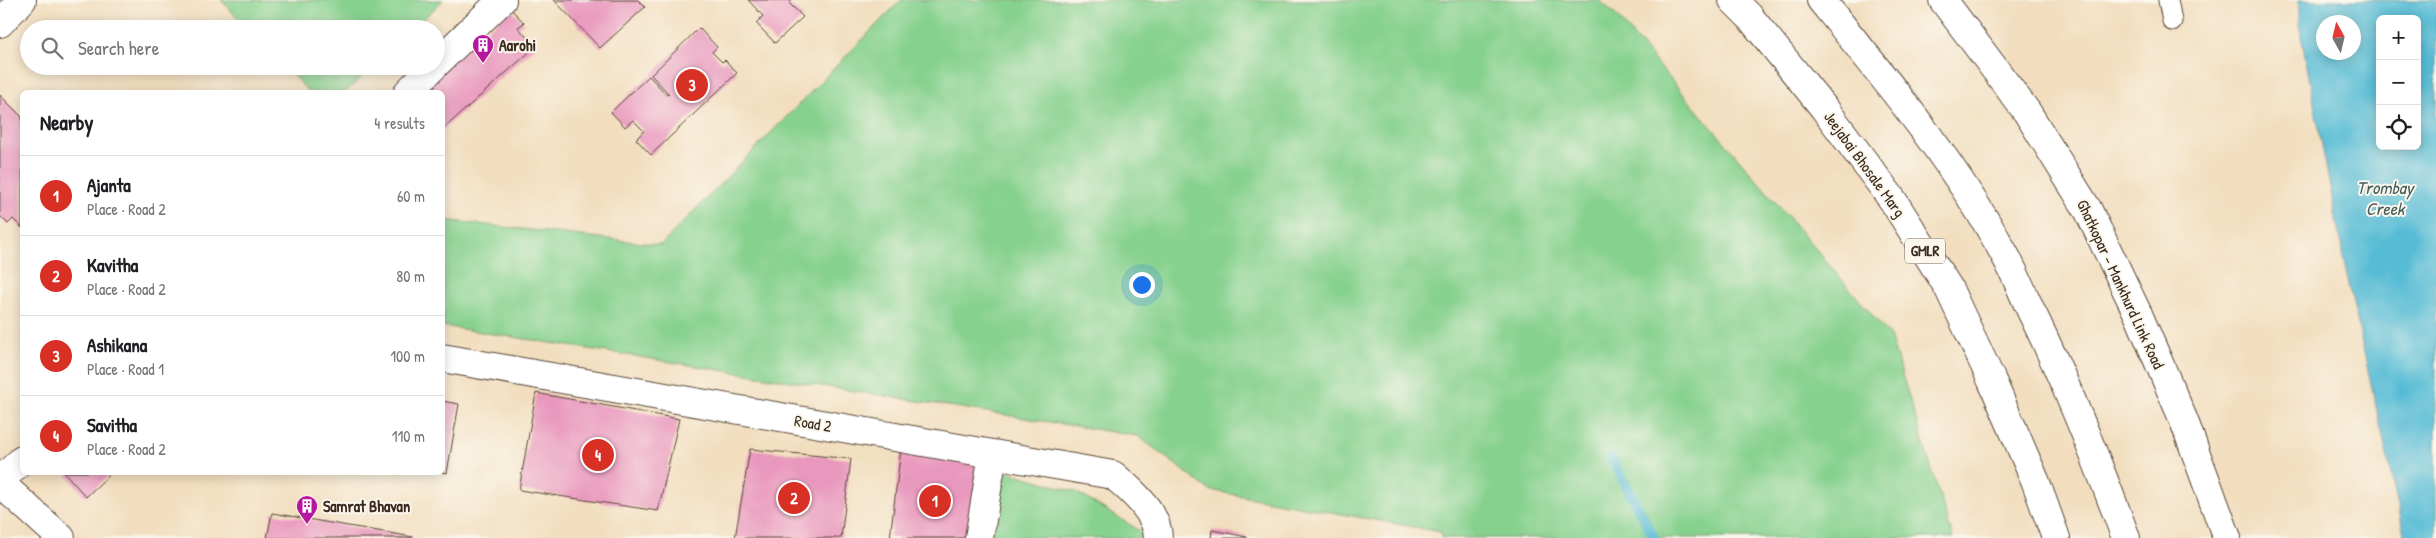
<!DOCTYPE html>
<meta charset="utf-8">
<style>
:root{--surface:#fff;--page:#f6f6f6;--text:#202124;--muted:#757577;--line:#e0e0e0;--accent:#d93025}
body{margin:0;font-family:"Patrick Hand",sans-serif;background:var(--page);color:var(--text)}
.controls{position:absolute;right:15px;top:15px;display:grid;overflow:hidden;border-radius:8px;box-shadow:0 2px 12px #0003}
.controls button{width:45px;height:45px;display:grid;place-items:center;padding:0;border:0;border-bottom:1px solid var(--line);background:var(--surface);color:var(--text);font:25px sans-serif}
.compass{position:absolute;left:2316px;top:15px;width:45px;height:45px;border-radius:50%;background:var(--surface);box-shadow:0 2px 12px #0003;rotate:352deg}
.you{position:absolute;left:1141px;top:284px;width:18px;height:18px;margin:-12px;border:4px solid #fff;border-radius:50%;background:#1a73e8;box-shadow:0 0 0 8px #1a73e833}
.badge{display:grid;place-items:center;width:32px;height:32px;border-radius:50%;background:var(--accent);color:#fff;font-size:16px;font-weight:700}
.pin{position:absolute;translate:-50% -50%;border:2px solid #fff;box-shadow:0 1px 5px #0006}
.list{margin:0;padding:0;list-style:none}
h2{display:flex;justify-content:space-between;align-items:center;height:65px;margin:0;padding:0 20px;font-size:21px}
h2 small{font-size:16px;font-weight:400;color:var(--muted)}
.list li{display:grid;grid-template-columns:32px 1fr auto;gap:15px;align-items:center;box-sizing:border-box;height:80px;padding:0 20px;border-top:1px solid var(--line)}
.list b{display:block;font-size:19px;white-space:nowrap}
.list p{margin:0;font-size:16px;white-space:nowrap;color:var(--muted)}
.list em{font-size:16px;font-style:normal;color:var(--muted)}
.icon{flex:none;width:28px;height:28px;fill:none;stroke:currentColor;stroke-width:2;stroke-linecap:round;stroke-linejoin:round}
.map{position:relative;flex:none;width:2436px;height:538px;overflow:hidden}
.search{position:absolute;background:var(--surface);box-shadow:0 2px 12px #0003;left:20px;top:20px;width:425px;height:55px;display:flex;align-items:center;gap:12px;box-sizing:border-box;padding:0 18px;border-radius:28px;color:var(--muted);font-size:19px}
.panel{position:absolute;background:var(--surface);box-shadow:0 2px 12px #0003;left:20px;top:90px;width:425px;height:385px;border-radius:8px}
.map>svg:first-child{display:block}
</style>
<div class="map">
<svg width="2436" height="538" viewBox="0 0 2436 538">
<rect width="100%" height="100%" fill="#fbf7ec"/>
<filter id="ink" filterUnits="userSpaceOnUse"><feTurbulence type="fractalNoise" baseFrequency=".02" numOctaves="2"/><feDisplacementMap in="SourceGraphic" scale="10" xChannelSelector="R" yChannelSelector="G"/><feConvolveMatrix kernelMatrix="1 2 1 2 8 2 1 2 1" color-interpolation-filters="sRGB"/></filter>
<filter id="wash" filterUnits="userSpaceOnUse"><feTurbulence type="fractalNoise" baseFrequency=".0096" numOctaves="4" result="noise"/><feDisplacementMap in="SourceGraphic" scale="20" xChannelSelector="R" yChannelSelector="G"/><feGaussianBlur stdDeviation="1.12" result="paint"/><feColorMatrix in="noise" values="0 0 0 0 0 0 0 0 0 0 0 0 0 0 0 0 0 1.4 0 .05"/><feComposite in="paint" operator="in"/></filter>
<g filter="url(#wash)">
<rect width="100%" height="100%" fill="#f2debf"/>
<path fill="#87d18f" stroke="#617e56" d="M221 0H443L413 29H248Z
M901 0H1599L1614 13 1890 336 1953 538H1441V532L1209 490 1138 436 443 326V220L661 245Z
M284 66H373L346 92H309Z
M1002 470 1076 492 1147 535V538H990Z"/>
<path fill="#57bcd5" stroke="#49737a" fill-rule="evenodd" d="M2299 0H2436V538H2405L2345 266 2299 24ZM2380 19H2417V146H2380ZM2324 22H2354V52H2324Z"/>
<g fill="none" stroke-linecap="round" stroke-linejoin="round">
<path stroke="#57bcd5" stroke-width="10" d="M1611 457 1654 538"/>
</g>
<g id="blocks">
<path fill="#e998bd" d="M554 0H638L645 7 600 48Z
M748 0H792L789 3 803 17 775 43 756 23 763 16Z
M511 9 524 23 518 27 535 47 442 130V92H418Z
M699 28 717 47 712 52 722 62 725 60 737 73 651 155 636 139 644 131 633 120 625 127 611 112 649 76 667 95 669 94 651 75Z
M0 95 22 117V228L13 219 8 224 0 216Z
M536 393 679 419 658 511 519 490Z
M442 401 459 404 447 473 442 472Z
M750 449 851 459 841 538H735Z
M901 449 984 463 968 538H890Z
M64 472H112L86 497Z
M272 513 413 537V538H267Z
M1212 530 1247 537V538H1211Z"/>
</g>
</g>
<g filter="url(#ink)">
<use href="#blocks" fill-opacity="0" stroke="#564536" stroke-width="1"/>
<g fill="none" stroke-linecap="round" stroke-linejoin="round">
<g stroke="#564536" stroke-width="21">
<path id="service" d="M2168 0 2172 21"/>
</g>
<g stroke="#564536" stroke-width="30">
<path id="minor" d="M436 64 502 0
M408 92 434 66
M442 358 1113 475C1131 490 1158 513 1158 538
M0 481 22 460
M0 483 61 538
M979 538 993 454"/>
</g>
<g stroke="#564536" stroke-width="30">
<path id="tertiary" d="M0 23 22 0"/>
</g>
<g stroke="#564536" stroke-width="30">
<path id="trunk" d="M1733 0 1749 16 1824 108 1892 199 1948 287 1992 381 2035 480 2056 538
M1821 0C1887 81 1955 163 2005 255 2016 275 2024 297 2034 317 2069 389 2098 463 2126 538
M1943 0 2027 112 2088 210 2138 314 2184 421 2227 538"/>
</g>
<use href="#service" stroke="#fff" stroke-width="19"/>
<use href="#minor" stroke="#fff" stroke-width="28"/>
<use href="#tertiary" stroke="#fff" stroke-width="28"/>
<use href="#trunk" stroke="#fff" stroke-width="28"/>
</g>
</g>
<defs>
<g id="building-pin" transform="scale(1.125)"><path d="M0 17L-7.5 6A9.5 9.5 0 1 1 7.5 6Z" fill="#b5179e" stroke="#fbf7ec"/><path d="M-4-6H4V6H1V3H-1V6H-4ZM-2.5-4.3h1.7v1.8h-1.7ZM.8-4.3h1.7v1.8H.8ZM-2.5-1h1.7V.8h-1.7ZM.8-1h1.7V.8H.8Z" fill="#fff"/></g>
</defs>
<g fill-rule="evenodd">
<use href="#building-pin" x="483" y="45"/>
<use href="#building-pin" x="307" y="506"/>
</g>
<g text-anchor="middle" stroke-width="4" stroke-linejoin="round" paint-order="stroke">
<rect fill="#fbf7ec" stroke="#75685c" stroke-width="1" x="1905" y="238.5" width="40" height="25" rx="4"/>
<g font-size="15" font-weight="bold" fill="#3b2a1e">
<text x="1925" y="256">GMLR</text>
</g>
<g font-size="16" font-weight="bold" fill="#3b2a1e" stroke="#fbf7ec" text-anchor="start">
<text x="499" y="51">Aarohi</text>
<text x="323" y="512">Samrat Bhavan</text>
</g>
<g font-size="16" fill="#3b2a1e" stroke="#fbf7ec">
<text transform="translate(1865 164) rotate(54)" y="6">Jeejabai Bhosale Marg</text>
<text transform="translate(2121 284) rotate(65)" y="6">Ghatkopar - Mankhurd Link Road</text>
<text transform="translate(813 423) rotate(10)" y="6">Road 2</text>
</g>
<g font-size="18" font-style="italic" fill="#455d5e" stroke="#fbf7ec">
<text x="2385" y="194">Trombay<tspan x="2385" dy="21">Creek</tspan></text>
</g>
</g>
</svg>
<div class="controls">
<button>+</button>
<button>−</button>
<button><svg class="icon" aria-label="locate" viewBox="0 0 24 24"><circle cx="12" cy="12" r="6"/><path d="M12 2v4M12 18v4M2 12h4M18 12h4"/></svg></button>
</div>
<svg class="compass" viewBox="-18 -18 36 36"><path d="M0-13l5 13h-10z" fill="#e53935"/><path d="M0 13l5-13h-10z" fill="#757577"/></svg>
<div class="you"></div>
<div class="pin badge" style="left:935px;top:501px">1</div>
<div class="pin badge" style="left:794px;top:498px">2</div>
<div class="pin badge" style="left:692px;top:85px">3</div>
<div class="pin badge" style="left:598px;top:455px">4</div>
<div class="search"><svg class="icon" aria-label="search" viewBox="0 0 24 24"><circle cx="10" cy="10" r="6"/><path d="M15 15l6 6"/></svg>Search here</div>
<section class="panel">
<h2>Nearby<small>4 results</small></h2>
<ul class="list">
<li><span class="badge">1</span><div><b>Ajanta</b><p>Place · Road 2</p></div><em>60 m</em></li>
<li><span class="badge">2</span><div><b>Kavitha</b><p>Place · Road 2</p></div><em>80 m</em></li>
<li><span class="badge">3</span><div><b>Ashikana</b><p>Place · Road 1</p></div><em>100 m</em></li>
<li><span class="badge">4</span><div><b>Savitha</b><p>Place · Road 2</p></div><em>110 m</em></li>
</ul>
</section>
</div>
